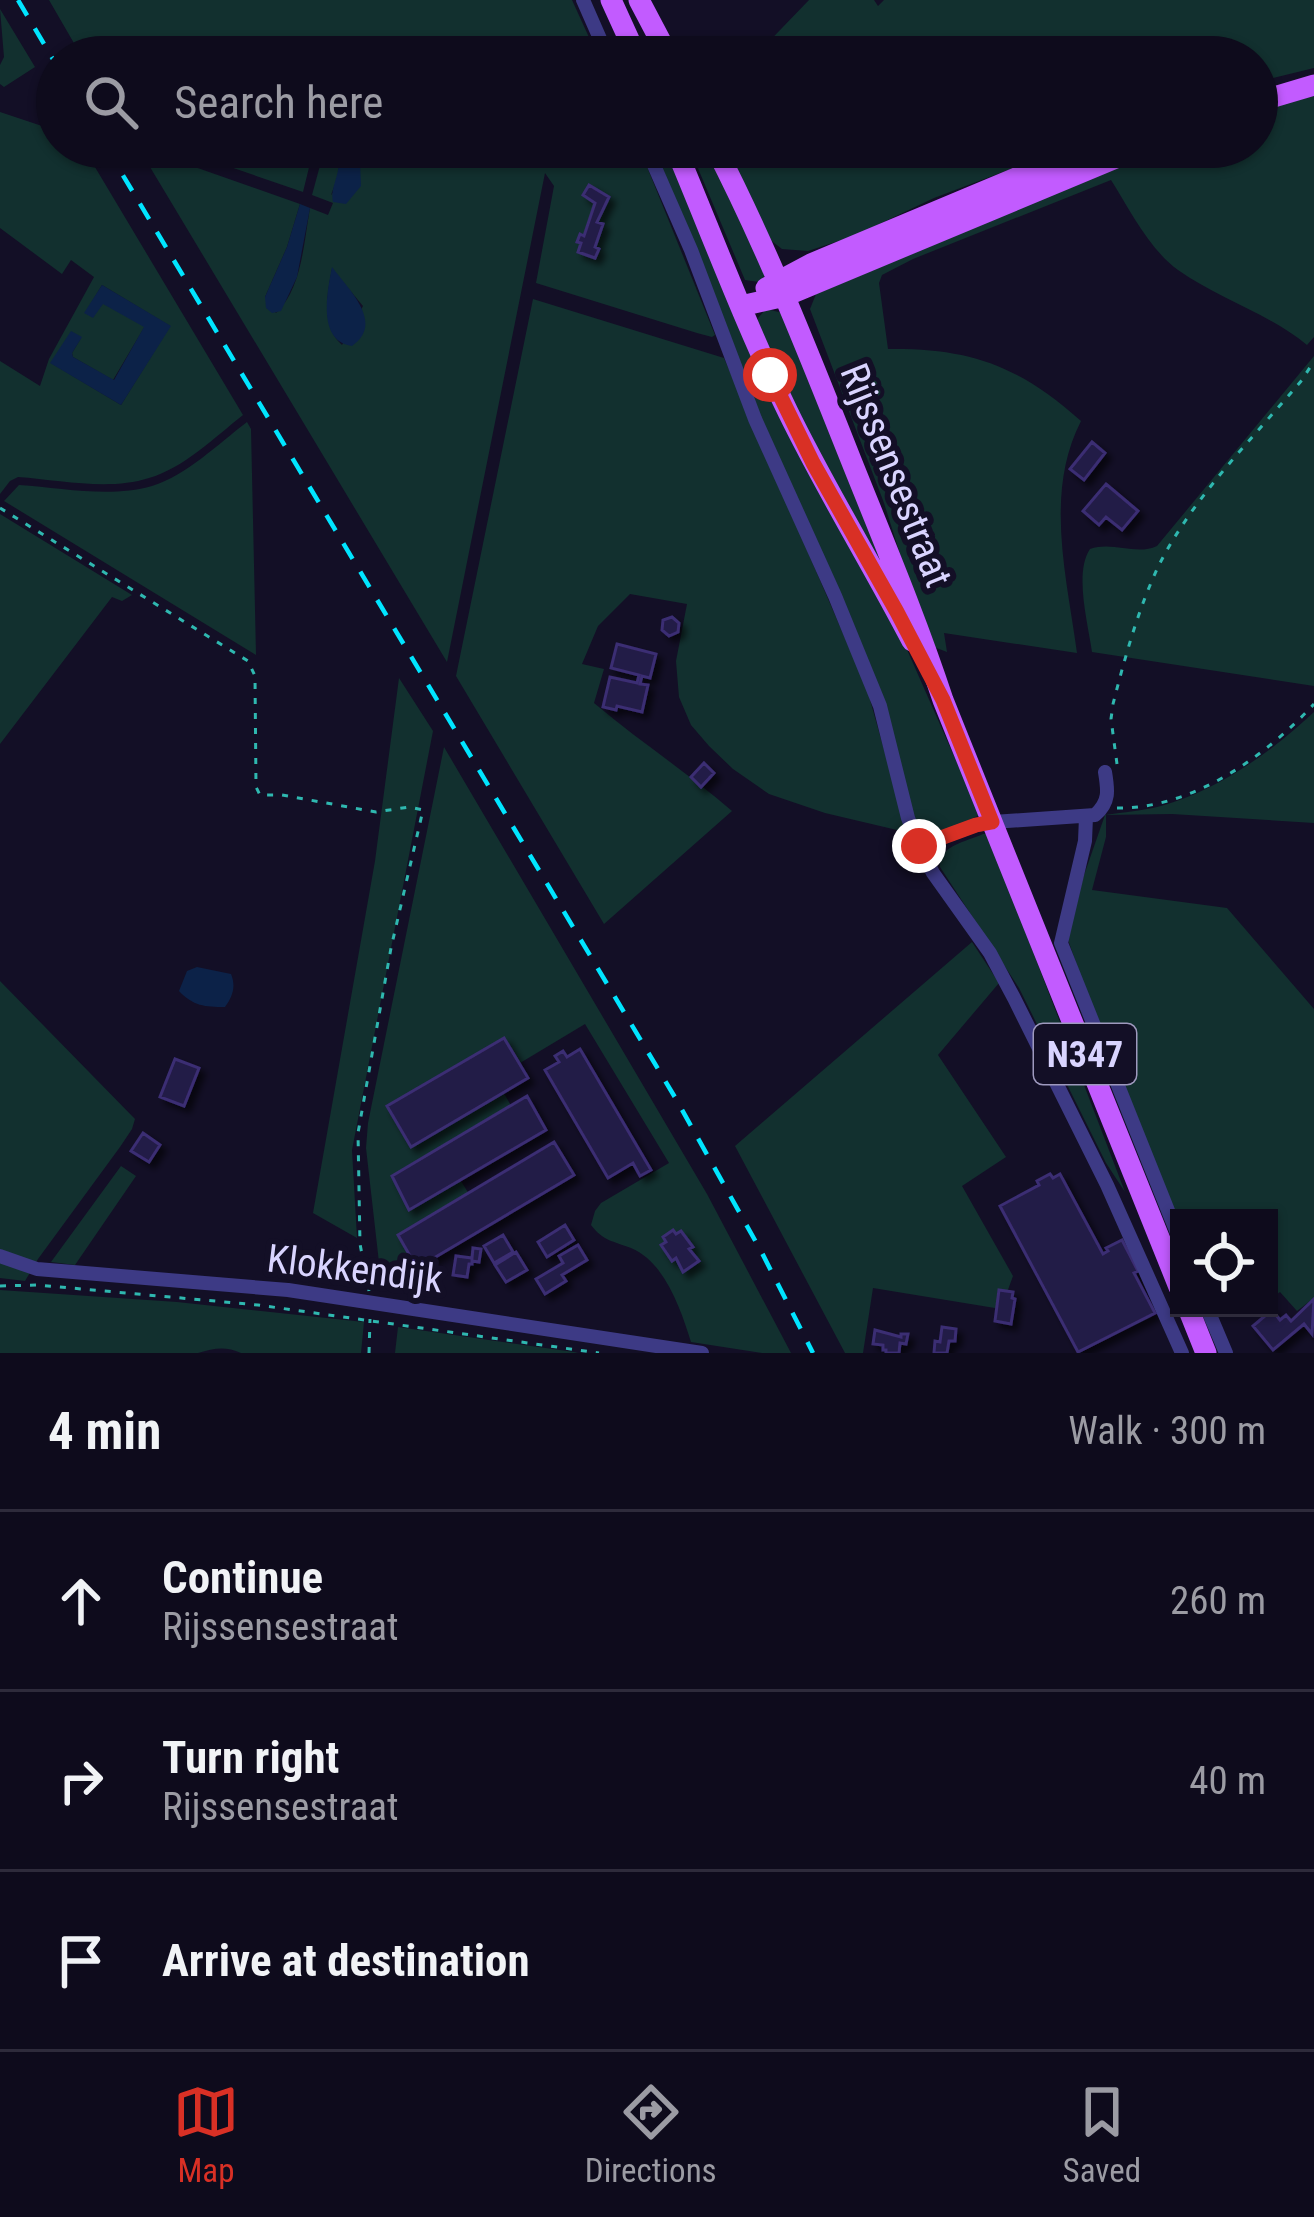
<!DOCTYPE html>
<meta charset="utf-8">
<style>
:root{--surface:#0e0b1c;--page:#171425;--text:#f1f3f6;--muted:#9b9ba3;--line:#2e2b3b;--accent:#d93025}
body{margin:0;font-family:"Roboto Condensed",sans-serif;background:var(--page);color:var(--text)}
.controls{position:absolute;right:36px;bottom:36px;display:grid;overflow:hidden;border-radius:0px;box-shadow:0 3px 9px #0004}
.controls button{width:108px;height:108px;display:grid;place-items:center;padding:0;border:0;border-bottom:3px solid var(--line);background:var(--surface);color:var(--text);font:60px sans-serif}
.stop{position:absolute;width:36px;height:36px;margin:-27px;border:9px solid #d93025;border-radius:50%;background:#fff}
.stop.end{background:#d93025;border-color:#fff;box-shadow:0 3px 12px #0008}
.list{margin:0;padding:0;list-style:none}
h2{display:flex;justify-content:space-between;align-items:center;height:156px;margin:0;padding:0 48px;font-size:51px}
h2 small{font-size:39px;font-weight:400;color:var(--muted)}
.list li{display:grid;grid-template-columns:78px 1fr auto;gap:36px;align-items:center;box-sizing:border-box;height:180px;padding:0 48px;border-top:3px solid var(--line)}
.list b{display:block;font-size:45px;white-space:nowrap}
.list p{margin:0;font-size:39px;white-space:nowrap;color:var(--muted)}
.list em{font-size:39px;font-style:normal;color:var(--muted)}
.icon{flex:none;width:66px;height:66px;fill:none;stroke:currentColor;stroke-width:2;stroke-linecap:round;stroke-linejoin:round}
.map{position:relative;flex:none;width:1314px;height:1353px;overflow:hidden}
.search{position:absolute;background:var(--surface);box-shadow:0 3px 9px #0004;left:36px;right:36px;top:36px;height:132px;display:flex;align-items:center;gap:30px;box-sizing:border-box;padding:0 42px;border-radius:66px;color:var(--muted);font-size:45px}
.sheet{height:696px;background:var(--surface)}
nav{display:flex;justify-content:space-around;align-items:center;box-sizing:border-box;height:168px;border-top:3px solid var(--line);background:var(--surface);font-size:33px;color:var(--muted)}
nav a{display:grid;justify-items:center;gap:6px}
nav .on{color:var(--accent)}
.map>svg:first-child{display:block}
</style>
<div class="map">
<svg width="1314" height="1353" viewBox="0 0 1314 1353">
<defs>
<filter id="shadow"><feDropShadow dx="5.5" dy="5.5" stdDeviation="3" flood-color="#0009"/></filter>
</defs>
<rect width="100%" height="100%" fill="#130f26"/>
<path fill="#12302f" fill-rule="evenodd" d="M49 0H572L598 57H82Z
M809 0H874L878 6 884 0H1314V68L1257 82V57H754Z
M0 9 35 67 4 87 0 84V65L4 57Z
M1314 96V337L1307 345C1268 313 1219 299 1178 270 1149 249 1130 210 1111 180L913 259 882 275 879 283 888 349C971 348 1019 366 1081 421 1044 493 1067 578 1077 653L944 633 947 652 934 647 917 608 884 503 810 309 816 294 1098 176 1159 147H1257V110Z
M0 112 57 131V147H83L243 415C215 437 184 468 149 478 109 491 60 480 18 477L10 481 0 494V361L40 386 49 359 94 277 71 260 62 274 0 228ZM102 285 170 326 121 405 51 363 81 338 72 353 73 357 113 380 145 326 103 303 85 313Z
M138 147 300 204 287 247 265 297 276 313C302 289 304 241 310 208L328 215 333 203 312 195 325 147H336C342 165 338 178 331 195L360 161 355 147H639L715 335 712 337 697 333 536 283 554 186 545 173 447 662ZM332 269 363 306 342 345C321 327 327 294 332 269Z
M172 147H314L303 192Z
M652 147H665L717 271 901 636 980 815 929 838 920 832 910 806 890 723 737 362Z
M689 147H709L767 273 759 282 745 280Z
M727 147H1069L934 198 854 236 808 251 782 249 769 239Z
M533 299 724 358 867 689 908 835 897 830 825 813 769 794 733 769 709 746 691 725 679 697 676 661 687 604 630 594 598 626 582 664 604 669 594 703C639 741 688 773 732 811L604 924 456 676Z
M766 309 783 313 908 613 793 410 757 325 758 318Z
M1314 356V686L1092 652C1088 623 1074 573 1090 549 1113 541 1136 556 1157 546Z
M247 422 251 429 256 655 4 501 19 485C62 488 111 498 152 486 187 475 218 444 247 422Z
M0 514 132 595 122 601 112 597 0 744Z
M399 678 433 731 352 1150 357 1238 313 1213 375 861Z
M1314 712V823L1172 814 1106 815V837L1092 890 1227 908 1314 1009V1298L1297 1311 1280 1292 1269 1300V1218H1179V1226L1120 1087 1068 940 1083 878 1105 815C1124 812 1142 811 1161 806 1219 790 1271 752 1314 712Z
M444 747 707 1194 791 1353H762L691 1342C681 1310 665 1262 631 1248 613 1241 603 1241 591 1225L595 1211 601 1203 669 1163 585 1024 495 1078 513 1109 443 1152 469 1194 414 1256 381 1280 366 1148 368 1123Z
M983 834H988L1125 1192 1106 1163 1019 988 940 867C939 845 966 842 983 834Z
M972 942 999 983 938 1055 1006 1157 962 1186 1013 1276 1001 1309 873 1288 863 1353H845L735 1146Z
M0 981 135 1119 132 1129 120 1147 38 1259 25 1281 0 1278Z
M121 1166 136 1176 75 1265 51 1262Z
M0 1290 177 1302 364 1322 361 1353H241C226 1346 214 1348 198 1353H0Z
M398 1327 574 1352 578 1353H395Z"/>
<path fill="#0c2248" d="M336 147H355L360 161 361 186 346 204 333 202C329 184 345 172 336 147Z
M300 204 310 208 297 277 281 311 272 313 266 308 265 297 287 247Z
M332 267C349 290 385 323 352 346 317 341 327 293 332 267Z
M102 285 171 326 121 405 50 363 71 331 82 337 72 353 73 357 114 380 144 327 103 304 93 318 84 313Z
M197 967 231 974C236 986 233 996 225 1007 205 1007 193 1006 179 991L187 971Z"/>
<path fill="#241b47" stroke="#3b2d73" stroke-width="3" filter="url(#shadow)" d="M589 185 609 197 597 222 603 224 595 247 599 249 595 258 578 252 581 243 577 242 580 234 584 236 595 203 583 195Z
M1092 442 1105 453 1084 480 1070 469Z
M1106 484 1138 511 1122 530 1106 517 1099 525 1083 511Z
M672 617 679 623 678 632 669 636 662 630 663 620Z
M617 644 656 654 650 678 642 676 640 684 648 685 642 712 617 706 616 710 603 707 610 677 637 683 639 675 611 668Z
M704 763 714 773 701 787 691 777Z
M504 1038 528 1078 411 1147 387 1106Z
M580 1049 651 1170 640 1176 633 1163 608 1178 545 1070 559 1062 555 1056 563 1051 567 1057Z
M175 1059 199 1068 184 1106 160 1097Z
M527 1096 546 1130 409 1210 392 1176Z
M143 1133 160 1145 149 1162 131 1151Z
M554 1142 574 1175 417 1268 398 1235Z
M1050 1174 1053 1178 1060 1174 1103 1254 1108 1251 1106 1248 1122 1240 1138 1271 1134 1273 1155 1313 1078 1352 1000 1206 1039 1185 1037 1181Z
M565 1225 574 1240 547 1257 538 1242Z
M673 1230 676 1234 681 1231 693 1247 689 1249 699 1261 683 1272 676 1258 672 1261 661 1245 666 1242 663 1237Z
M503 1235 513 1252 494 1263 484 1246Z
M578 1245 587 1260 562 1275 566 1281 545 1294 536 1279 563 1263 559 1256Z
M473 1248 481 1249 479 1262 472 1261V1264H469L467 1277 453 1275 456 1256 472 1258Z
M516 1252 527 1270 506 1282 495 1265Z
M999 1290 1013 1292 1012 1298 1015 1299 1011 1324 995 1321Z
M1314 1299 1312 1334 1304 1324 1273 1350 1253 1326 1272 1310 1280 1320 1286 1315 1291 1321Z
M942 1327 956 1329 955 1341H949L947 1353H934L935 1341 940 1342Z
M875 1330 901 1337V1334H908L906 1344 900 1343 899 1353H886V1350H883V1345L873 1344Z"/>
<g fill="none" stroke-linecap="round" stroke-linejoin="round">
<path stroke="#2fb8b0" stroke-width="3" stroke-dasharray="6 9" stroke-linecap="butt" d="M0 508 248 661 255 676 256 787 260 795H282L376 812 409 807 423 810 391 948 358 1133 360 1244 369 1291
M1117 764 1111 719 1113 704C1125 657 1139 606 1160 563 1195 495 1253 438 1302 380L1314 361
M1117 808C1192 809 1265 757 1314 704
M0 1286 38 1285 258 1305 599 1353
M369 1353 370 1319"/>
<path stroke="#3d3a85" stroke-width="14" d="M583 0 608 57
M646 147 691 250 755 419 835 596 880 706 908 818 919 846 933 873 990 953 1014 998 1107 1185 1182 1353
M1086 817 1085 841 1061 943 1179 1238
M919 846 976 825 993 822 1095 815C1110 802 1108 790 1105 772
M0 1256 37 1269 288 1290 702 1353
M1207 1308 1226 1353"/>
<path stroke="#c25bff" stroke-width="21" d="M611 0 637 57
M639 0 669 57
M1257 102 1314 85
M675 147C712 235 746 326 788 412 826 490 872 564 912 641
M715 147C767 248 809 354 851 460 883 540 916 618 943 700L1179 1287
M766 288 811 264 1090 147
M741 306 785 296 1142 147
M1188 1308 1206 1353"/>
<path stroke="#00e5ff" stroke-width="4.5" stroke-dasharray="18 15" stroke-linecap="butt" d="M18 0 57 66
M106 147 676 1099 761 1251 813 1353"/>
</g>
<g fill="none" stroke-linecap="round" stroke-linejoin="round">
<path stroke="#d93025" stroke-width="15" d="M770 375 813 463 897 612 943 700 992 822 976 825 919 846"/>
</g>
<g text-anchor="middle" stroke-width="12" stroke-linejoin="round" paint-order="stroke">
<rect fill="#130f26" stroke="#9e99be" stroke-width="3" x="1034" y="1024" width="102" height="60" rx="9"/>
<g font-size="36" font-weight="bold" fill="#d9d4ff">
<text x="1085" y="1067">N347</text>
</g>
<g font-size="39" fill="#d9d4ff" stroke="#130f26">
<text transform="translate(897 475) rotate(68)" y="14">Rijssensestraat</text>
<text transform="translate(355 1268) rotate(7)" y="14">Klokkendijk</text>
</g>
</g>
</svg>
<div class="controls">
<button><svg class="icon" aria-label="locate" viewBox="0 0 24 24"><circle cx="12" cy="12" r="6"/><path d="M12 2v4M12 18v4M2 12h4M18 12h4"/></svg></button>
</div>
<div class="stop" style="left:770px;top:375px"></div>
<div class="stop end" style="left:919px;top:846px"></div>
<div class="search"><svg class="icon" aria-label="search" viewBox="0 0 24 24"><circle cx="10" cy="10" r="6"/><path d="M15 15l6 6"/></svg>Search here</div>
</div>
<section class="sheet">
<h2>4 min<small>Walk · 300 m</small></h2>
<ul class="list">
<li><svg class="icon" aria-label="ahead" viewBox="0 0 24 24"><path d="M12 20V5M6 11l6-6 6 6"/></svg><div><b>Continue</b><p>Rijssensestraat</p></div><em>260 m</em></li>
<li><svg class="icon" aria-label="right" viewBox="0 0 24 24"><path d="M7 20v-9h11M14 6l5 5-5 5"/></svg><div><b>Turn right</b><p>Rijssensestraat</p></div><em>40 m</em></li>
<li><svg class="icon" aria-label="arrive" viewBox="0 0 24 24"><path d="M6 21V4h12l-3 4 3 4H6"/></svg><div><b>Arrive at destination</b></div></li>
</ul>
</section>
<nav>
<a class="on"><svg class="icon" aria-label="map" viewBox="0 0 24 24"><path d="M3 6l6-2 6 2 6-2v14l-6 2-6-2-6 2zM9 4v14M15 6v14"/></svg>Map</a>
<a><svg class="icon" aria-label="directions" viewBox="0 0 24 24"><path d="M12 3l9 9-9 9-9-9zM9 14v-3h6M13 9l2 2-2 2"/></svg>Directions</a>
<a><svg class="icon" aria-label="saved" viewBox="0 0 24 24"><path d="M7 4h10v16l-5-4-5 4z"/></svg>Saved</a>
</nav>
